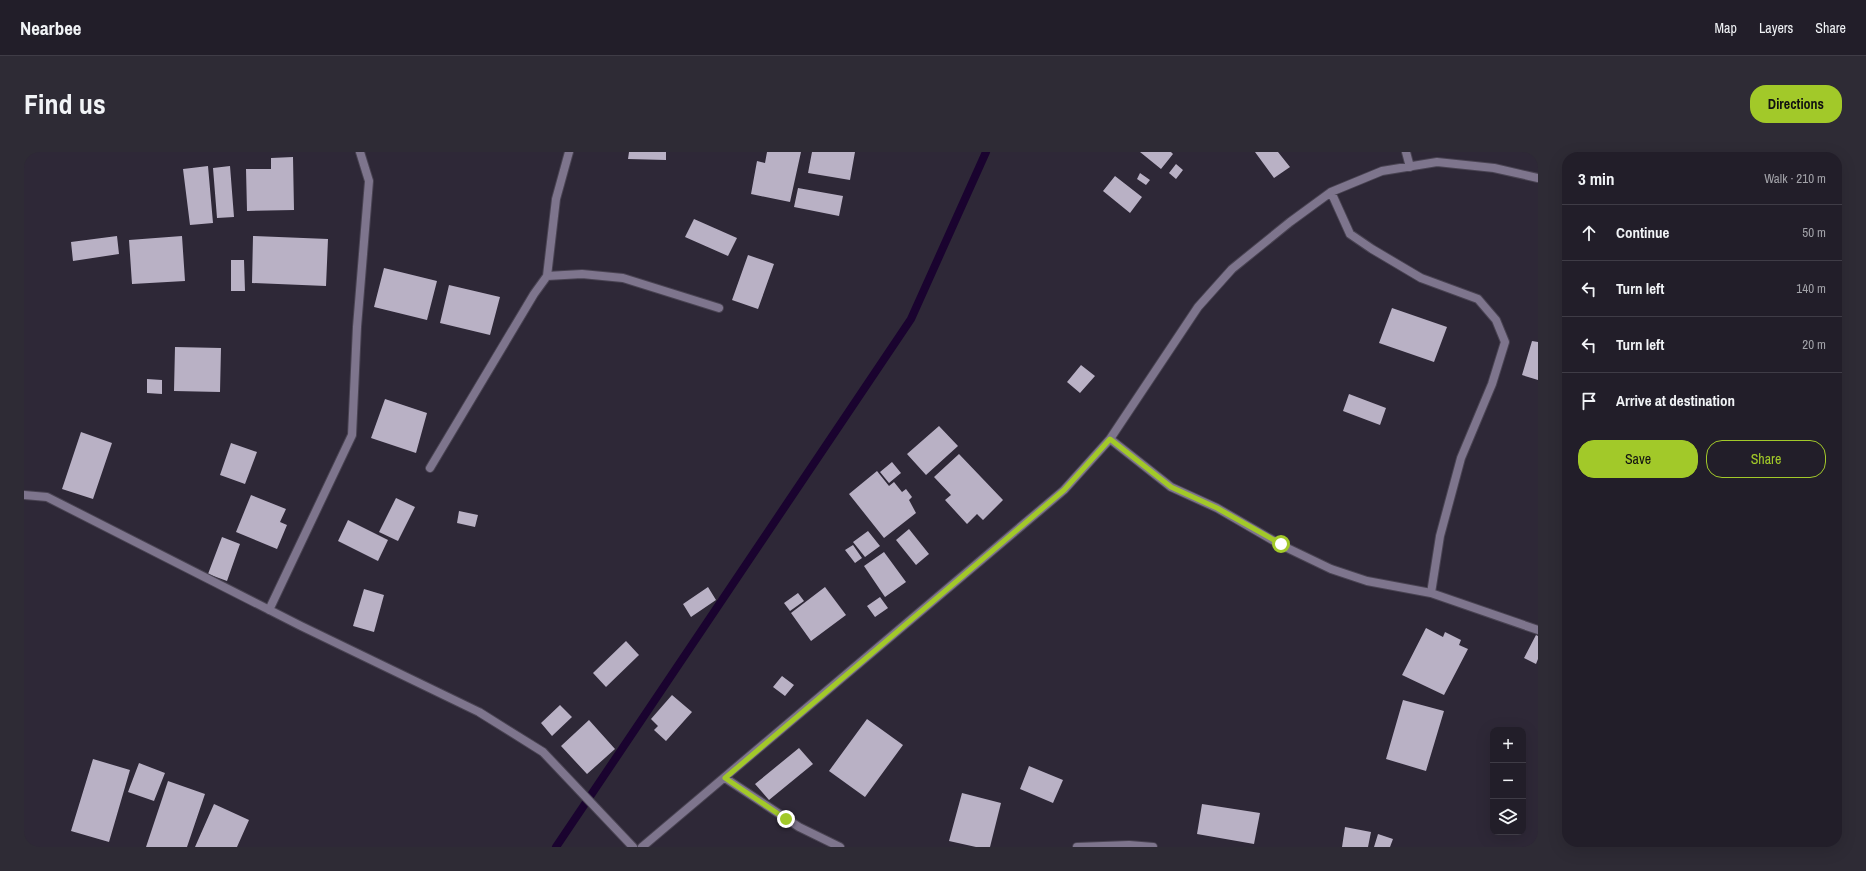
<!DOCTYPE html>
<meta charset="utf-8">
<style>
:root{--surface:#221e29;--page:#2e2b35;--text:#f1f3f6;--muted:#a2a2a8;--line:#3f3c46;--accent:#a2c929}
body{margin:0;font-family:"Archivo Narrow",sans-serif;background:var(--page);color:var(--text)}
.controls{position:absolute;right:12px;bottom:12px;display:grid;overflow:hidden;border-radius:8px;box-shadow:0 4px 16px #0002}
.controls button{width:36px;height:36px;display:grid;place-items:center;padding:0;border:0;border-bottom:1px solid var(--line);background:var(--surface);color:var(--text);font:20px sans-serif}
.stop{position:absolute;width:12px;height:12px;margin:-9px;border:3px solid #a2c929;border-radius:50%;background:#fff}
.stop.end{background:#a2c929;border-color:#fff;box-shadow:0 1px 4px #0008}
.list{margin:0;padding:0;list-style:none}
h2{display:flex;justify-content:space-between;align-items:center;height:52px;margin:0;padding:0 16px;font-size:17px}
h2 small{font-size:13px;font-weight:400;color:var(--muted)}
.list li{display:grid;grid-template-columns:26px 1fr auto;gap:12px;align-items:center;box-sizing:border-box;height:56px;padding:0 16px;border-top:1px solid var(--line)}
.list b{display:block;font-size:15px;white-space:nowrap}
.list em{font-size:13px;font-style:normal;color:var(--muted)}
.actions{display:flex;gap:8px;padding:12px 16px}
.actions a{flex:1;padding:9px 0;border:1px solid var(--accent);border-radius:16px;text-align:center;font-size:14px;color:var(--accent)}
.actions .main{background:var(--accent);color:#111}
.icon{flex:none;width:22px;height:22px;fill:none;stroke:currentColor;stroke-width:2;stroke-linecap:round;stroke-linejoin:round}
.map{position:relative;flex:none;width:1514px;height:695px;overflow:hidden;border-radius:16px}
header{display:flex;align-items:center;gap:24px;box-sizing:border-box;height:56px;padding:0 20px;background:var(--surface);border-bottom:1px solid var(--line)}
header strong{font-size:19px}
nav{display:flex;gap:22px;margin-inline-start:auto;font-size:14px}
.intro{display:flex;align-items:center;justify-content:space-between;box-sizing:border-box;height:96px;padding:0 24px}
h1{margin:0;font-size:28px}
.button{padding:10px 18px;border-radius:16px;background:var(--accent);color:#111;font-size:14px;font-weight:700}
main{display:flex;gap:24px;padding:0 24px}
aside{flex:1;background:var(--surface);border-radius:16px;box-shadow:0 4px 16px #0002}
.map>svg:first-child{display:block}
</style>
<header>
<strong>Nearbee</strong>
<nav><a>Map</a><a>Layers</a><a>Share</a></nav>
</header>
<div class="intro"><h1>Find us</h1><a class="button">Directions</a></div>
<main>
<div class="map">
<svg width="1514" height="695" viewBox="0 0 1514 695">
<rect width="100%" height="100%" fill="#2e2837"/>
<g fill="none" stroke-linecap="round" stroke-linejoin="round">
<path stroke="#1a032f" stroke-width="8" d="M532 695 887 167 962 0"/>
</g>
<path fill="#b9b1c5" d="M605 0H642V8L604 7Z
M743 0H777L766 50 727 42 733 9 741 11Z
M788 0H831L826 28 784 21Z
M1116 0H1147L1149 2 1137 17Z
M1231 0H1254L1266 15 1250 26Z
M269 5 270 58 223 59 222 17H247V6Z
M1152 12 1159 18 1152 27 1145 21Z
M184 14 189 71 166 73 159 17Z
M206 14 210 65 193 66 189 16Z
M1116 21 1126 28 1122 33 1113 27Z
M1091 24 1118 45 1106 61 1079 39Z
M774 36 819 44 815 64 770 55Z
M670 67 713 86 704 104 661 85Z
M93 84 95 102 49 109 47 90Z
M158 84 161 129 108 132 105 88Z
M229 84 304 87 302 134 228 131Z
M724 103 750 112 734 157 708 148Z
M207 108H220L221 139H207Z
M360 116 413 129 403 168 350 155Z
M425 133 476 145 466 183 416 171Z
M1368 156 1423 175 1410 210 1355 191Z
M1508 189 1514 190V228L1498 223Z
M151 195 197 196 196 240 150 239Z
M1057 213 1071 224 1056 241 1043 230Z
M123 227 138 228V242L123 241Z
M1325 242 1362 256 1356 273 1319 259Z
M361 247 403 261 392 301 347 286Z
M915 274 934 294 902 323 883 302Z
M57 280 88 291 69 347 38 337Z
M207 291 233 300 221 332 196 323Z
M935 302 979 348 959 368 953 362 943 372 921 348 927 343 910 325Z
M868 310 877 321 865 331 856 320Z
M853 319 865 334 870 330 878 340 882 337 888 345 885 348 892 361 860 386 825 342Z
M227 343 262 357 256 370 263 373 253 397 212 380Z
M372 346 391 355 374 389 355 380Z
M435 359 454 363 451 375 433 371Z
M324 368 364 388 354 409 314 389Z
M885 377 905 402 892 413 872 388Z
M844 379 856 394 841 405 829 390Z
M198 385 216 392 203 429 184 422Z
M829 393 838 406 831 411 821 398Z
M860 400 882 430 861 445 840 414Z
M684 435 692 448 667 465 659 452Z
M801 435 822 463 787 489 767 461Z
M340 437 360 443 350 480 329 474Z
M774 441 780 449 766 459 760 451Z
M856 445 864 456 851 465 843 454Z
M1402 476 1419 485 1421 480 1437 488 1435 493 1444 497 1420 543 1378 523Z
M1512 483 1514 484V507L1512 512 1500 506Z
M602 489 615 503 582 535 569 521Z
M758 524 770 533 761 544 749 535Z
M648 543 668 560 642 589 630 578 634 574 627 567Z
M1379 548 1420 559 1402 619 1362 607Z
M536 553 548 565 528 584 517 571Z
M843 567 879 593 841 645 805 619Z
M565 568 591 597 563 622 537 594Z
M775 596 789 612 745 648 731 632Z
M69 607 106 618 85 690 47 679Z
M115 611 141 621 130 649 104 640Z
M1005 614 1039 628 1029 651 996 637Z
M144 629 181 642 163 695H122Z
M938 641 977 651 966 695H952L925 689Z
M190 652 225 668 213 695H171Z
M1178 652 1236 661 1230 692 1173 682Z
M1321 675 1347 680 1344 695H1318Z
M1354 682 1369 687 1366 695H1350Z"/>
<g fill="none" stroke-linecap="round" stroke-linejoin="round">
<g stroke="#494352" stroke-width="10">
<path id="street" d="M1382 0 1386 15
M1307 40 1326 82 1348 97 1397 126 1454 147 1472 168 1481 190 1468 232 1437 306 1416 384 1407 441
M523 124 532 47 545 0
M1086 287 1147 335 1193 356 1257 393 1307 417 1343 429 1407 441 1514 478
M406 316 510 142 523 124 558 122 599 126 695 156
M0 343 23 345 277 474 455 560 519 600 609 695
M245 458 328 283 333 175 345 29 336 0
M701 626 775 675 816 695
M618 695 1040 338 1086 287 1174 155 1208 117 1266 70 1307 40 1358 19 1413 10 1470 16 1514 26
M1053 695 1105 693 1129 695"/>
</g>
<use href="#street" stroke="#7e758d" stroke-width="8"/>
</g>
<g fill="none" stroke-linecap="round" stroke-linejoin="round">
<path stroke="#a2c929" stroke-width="5" d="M762 667 701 626 1040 338 1086 287 1147 335 1193 356 1257 392"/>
</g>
</svg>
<div class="controls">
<button>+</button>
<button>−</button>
<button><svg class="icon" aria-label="layers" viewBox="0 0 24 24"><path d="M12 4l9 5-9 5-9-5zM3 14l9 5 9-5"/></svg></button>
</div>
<div class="stop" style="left:1257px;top:392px"></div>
<div class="stop end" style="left:762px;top:667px"></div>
</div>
<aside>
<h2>3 min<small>Walk · 210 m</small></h2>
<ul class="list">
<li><svg class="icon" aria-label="ahead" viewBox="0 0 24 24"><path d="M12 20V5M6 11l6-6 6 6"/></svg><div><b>Continue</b></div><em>50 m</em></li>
<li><svg class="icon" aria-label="left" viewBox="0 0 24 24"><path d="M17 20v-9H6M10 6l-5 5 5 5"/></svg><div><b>Turn left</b></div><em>140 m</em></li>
<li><svg class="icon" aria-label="left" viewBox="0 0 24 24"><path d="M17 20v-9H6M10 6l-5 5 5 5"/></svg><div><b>Turn left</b></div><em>20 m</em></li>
<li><svg class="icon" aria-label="arrive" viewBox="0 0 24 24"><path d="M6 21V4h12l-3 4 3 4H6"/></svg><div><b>Arrive at destination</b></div></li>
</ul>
<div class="actions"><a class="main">Save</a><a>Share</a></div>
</aside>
</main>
